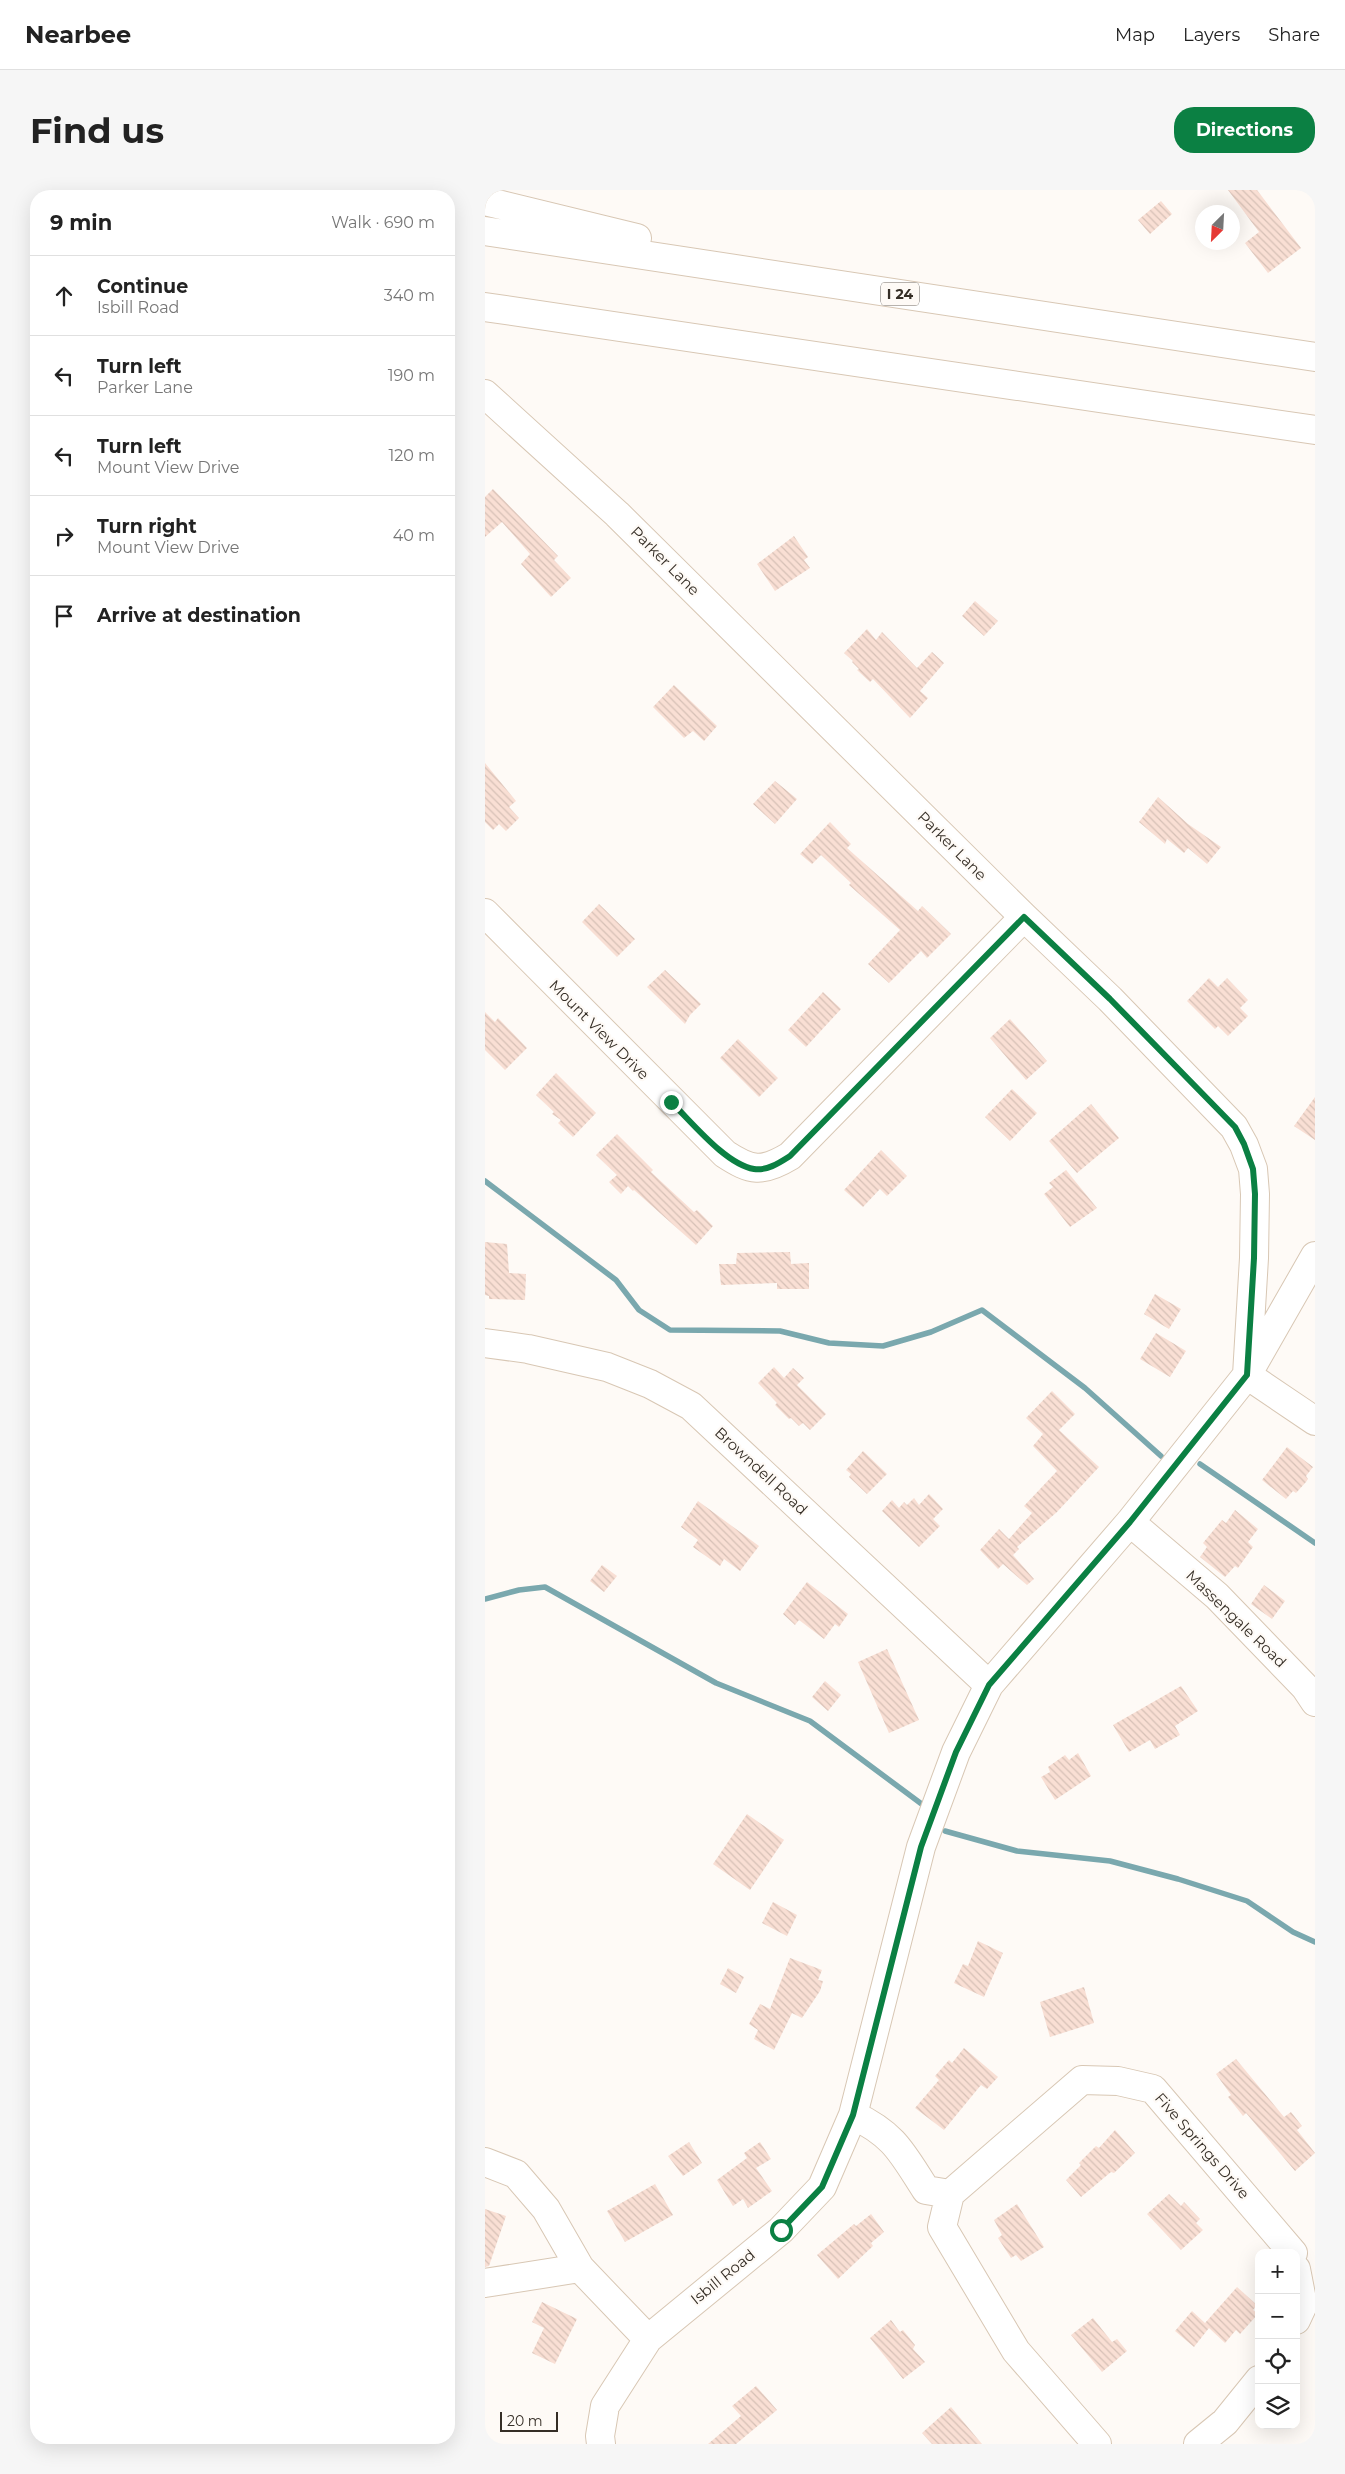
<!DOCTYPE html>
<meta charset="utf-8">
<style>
:root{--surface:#fff;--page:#f6f6f6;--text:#222;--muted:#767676;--line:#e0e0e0;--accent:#0b8043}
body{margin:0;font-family:Montserrat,sans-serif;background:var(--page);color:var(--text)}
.controls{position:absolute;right:15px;bottom:15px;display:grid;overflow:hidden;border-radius:10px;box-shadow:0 5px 20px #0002}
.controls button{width:45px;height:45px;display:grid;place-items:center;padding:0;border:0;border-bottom:1px solid var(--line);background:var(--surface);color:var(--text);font:25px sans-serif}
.compass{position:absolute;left:710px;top:15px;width:45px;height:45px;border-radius:50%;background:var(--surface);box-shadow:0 5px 20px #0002;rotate:204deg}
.scale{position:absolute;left:15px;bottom:12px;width:58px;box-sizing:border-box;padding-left:5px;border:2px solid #352e26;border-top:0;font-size:14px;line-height:18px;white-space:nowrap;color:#352e26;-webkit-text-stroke:4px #fefaf6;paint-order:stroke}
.stop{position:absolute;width:15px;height:15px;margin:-11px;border:4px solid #0b8043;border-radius:50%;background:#fff}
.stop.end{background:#0b8043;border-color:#fff;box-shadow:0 1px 5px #0008}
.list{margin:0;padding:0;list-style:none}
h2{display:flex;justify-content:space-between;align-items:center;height:65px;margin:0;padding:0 20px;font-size:21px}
h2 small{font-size:16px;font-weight:400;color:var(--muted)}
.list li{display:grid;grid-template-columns:32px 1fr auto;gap:15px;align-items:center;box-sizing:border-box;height:80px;padding:0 20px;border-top:1px solid var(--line)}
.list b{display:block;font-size:19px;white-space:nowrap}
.list p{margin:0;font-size:16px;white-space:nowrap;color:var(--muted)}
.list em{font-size:16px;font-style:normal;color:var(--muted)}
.icon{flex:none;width:28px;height:28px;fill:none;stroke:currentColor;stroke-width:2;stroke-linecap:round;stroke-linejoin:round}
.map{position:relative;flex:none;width:830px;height:2254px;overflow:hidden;border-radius:20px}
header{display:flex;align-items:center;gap:30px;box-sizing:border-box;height:70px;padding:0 25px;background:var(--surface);border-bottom:1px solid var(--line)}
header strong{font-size:24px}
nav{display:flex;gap:28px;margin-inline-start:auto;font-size:18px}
.intro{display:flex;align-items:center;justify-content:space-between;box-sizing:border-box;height:120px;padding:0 30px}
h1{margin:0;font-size:35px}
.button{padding:12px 22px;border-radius:20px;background:var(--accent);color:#fff;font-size:18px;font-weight:700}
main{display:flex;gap:30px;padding:0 30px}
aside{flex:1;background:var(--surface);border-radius:20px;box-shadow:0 5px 20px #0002}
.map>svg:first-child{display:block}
</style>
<header>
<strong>Nearbee</strong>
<nav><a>Map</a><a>Layers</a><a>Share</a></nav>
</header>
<div class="intro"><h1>Find us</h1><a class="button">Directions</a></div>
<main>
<aside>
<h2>9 min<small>Walk · 690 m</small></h2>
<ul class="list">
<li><svg class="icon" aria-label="ahead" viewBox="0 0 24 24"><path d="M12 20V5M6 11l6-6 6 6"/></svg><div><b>Continue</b><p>Isbill Road</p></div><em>340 m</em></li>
<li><svg class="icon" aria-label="left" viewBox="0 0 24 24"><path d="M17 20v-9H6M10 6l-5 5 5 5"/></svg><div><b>Turn left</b><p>Parker Lane</p></div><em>190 m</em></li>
<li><svg class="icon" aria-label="left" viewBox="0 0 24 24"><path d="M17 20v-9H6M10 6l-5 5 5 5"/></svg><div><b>Turn left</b><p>Mount View Drive</p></div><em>120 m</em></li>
<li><svg class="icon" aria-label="right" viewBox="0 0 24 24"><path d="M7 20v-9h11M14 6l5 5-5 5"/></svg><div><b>Turn right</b><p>Mount View Drive</p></div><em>40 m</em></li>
<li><svg class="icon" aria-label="arrive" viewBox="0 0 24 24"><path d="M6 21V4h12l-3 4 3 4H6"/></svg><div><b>Arrive at destination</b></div></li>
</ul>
</aside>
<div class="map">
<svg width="830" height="2254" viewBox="0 0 830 2254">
<defs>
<pattern id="building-back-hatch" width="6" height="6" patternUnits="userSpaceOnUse" patternTransform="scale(1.25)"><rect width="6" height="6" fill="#f9dfd4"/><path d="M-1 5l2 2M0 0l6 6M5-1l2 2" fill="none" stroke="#d6c0b6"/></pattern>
</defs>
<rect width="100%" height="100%" fill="#fefaf6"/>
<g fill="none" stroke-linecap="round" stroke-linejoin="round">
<path stroke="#7aa8ae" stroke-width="5.5" d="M0 991 131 1090 154 1120 185 1140 295 1141 344 1153 398 1156 446 1142 497 1120 600 1198 676 1266
M715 1274 830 1353
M0 1409 34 1400 60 1397 231 1493 325 1531 438 1615
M460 1641 532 1661 625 1671 693 1689 762 1711 808 1742 830 1752"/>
</g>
<path fill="url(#building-back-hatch)" d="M743 0H772L816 58 783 83 760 53 774 42Z
M676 11 687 24 665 44 653 30Z
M8 299 73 366 69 370 86 388 66 407 36 374 45 364 17 332 0 347V307Z
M309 346 323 367 319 370 325 378 290 401 272 374Z
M490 411 513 431 499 446 477 426Z
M382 439 391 450 397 442 432 478 447 462 459 473 435 501 443 508 425 528 388 489 385 492 372 480 374 479 367 472 368 471 359 463Z
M189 495 232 536 219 551 208 541 199 548 168 517Z
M0 573 31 611 24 617 34 628 21 641 14 634 8 640 0 632Z
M290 591 312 609 290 634 268 614Z
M673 607 703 634 736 657 722 674 703 658 699 663 682 649 680 654 654 632Z
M345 632 366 654 362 658 433 721 437 716 466 744 442 768 436 761 404 793 383 774 415 740 364 695 366 693 336 665 327 674 315 664Z
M114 714 150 749 132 767 97 732Z
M180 780 216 814 205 825 200 834 162 797Z
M724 788 733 797 742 788 763 810 755 818 763 826 743 846 733 836 730 839 702 811Z
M338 802 356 819 321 857 303 840Z
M0 822 10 832 13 828 42 858 20 880 0 860Z
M525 829 562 871 541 890 505 848Z
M253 849 293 888 274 907 235 868Z
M71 883 111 923 88 947 73 933 76 930 67 924 69 922 51 905Z
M527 899 552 923 525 951 500 927Z
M830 907V950L809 936Z
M606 914 634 948 592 983 564 951Z
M132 944 168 980 166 982 209 1022 212 1020 228 1036 211 1055 149 1000 148 1001 143 996 136 1004 124 992 132 985 111 965Z
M396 960 422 986 402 1006 395 999 378 1017 359 1000Z
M581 980 612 1018 585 1037 559 1004 568 997 564 993Z
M0 1052 22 1054 24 1083 41 1084 40 1110 4 1109V1106L0 1105Z
M305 1062 306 1074 324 1073V1099H292V1093L236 1095 234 1074H251L252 1063Z
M670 1104 696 1119 684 1139 659 1124Z
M671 1143 701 1161 685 1187 655 1169Z
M289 1177 299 1188 308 1178 319 1188 312 1195 341 1224 325 1240 318 1233 314 1236 306 1228 304 1229 290 1215 292 1213 273 1193Z
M567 1201 590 1224 574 1240 614 1277 572 1322 532 1357 534 1359 528 1365 549 1389 542 1395 518 1374 513 1379 495 1360 514 1339 524 1349 547 1323 539 1316 572 1281 548 1256 558 1244 541 1228Z
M802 1257 828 1277 821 1286 823 1289 821 1292 811 1303 808 1301 801 1309 777 1290Z
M378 1261 402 1284 382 1304 364 1287 366 1284 361 1280Z
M444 1304 458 1319 448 1329 455 1336 434 1357 397 1321 407 1310 414 1318 419 1312 422 1315 429 1308 434 1315Z
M213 1311 274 1356 255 1381 239 1369 235 1376 208 1357 213 1350 196 1337Z
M750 1320 773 1339 763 1352 768 1357 753 1378 750 1376 740 1387 715 1367 722 1357 718 1353 737 1330 741 1333Z
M117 1375 132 1386 119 1402 105 1391Z
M322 1392 363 1424 354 1437 350 1434 339 1449 314 1430 310 1435 298 1424Z
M779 1395 800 1411 787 1429 766 1414Z
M402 1459 434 1530 404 1543 373 1472Z
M340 1491 356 1505 343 1521 327 1507Z
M696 1496 713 1521 690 1536 695 1545 670 1559 665 1550 644 1562 628 1535Z
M593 1563 606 1586 570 1610 556 1587 565 1582 563 1577 580 1565 584 1570Z
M262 1624 299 1650 265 1700 228 1674Z
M288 1712 312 1725 302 1746 277 1733Z
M493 1751 518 1763 499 1807 469 1793 478 1774 483 1776Z
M305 1768 337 1780 333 1790 338 1791 335 1801 317 1828 307 1823 289 1860 269 1849 273 1840 264 1834 275 1814 285 1819Z
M243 1778 259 1787 251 1803 235 1794Z
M599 1797 609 1833 565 1847 555 1812Z
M479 1858 513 1887 502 1899 496 1895 459 1940 430 1918 454 1890 450 1886 464 1870 467 1873Z
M751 1869 799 1927 806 1922 817 1936 812 1940 830 1963 810 1981 761 1923 758 1926 743 1907 746 1905 731 1884Z
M630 1940 650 1963 629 1983 626 1982 596 2007 581 1990 596 1975 594 1973 611 1956 614 1958Z
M204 1952 217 1973 198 1986 183 1966Z
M275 1952 286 1969 271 1978 287 2001 263 2018 258 2009 248 2016 232 1990 262 1968 259 1963Z
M170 1994 188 2025 140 2052 122 2021Z
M684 2004 696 2016 699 2012 715 2029 711 2033 718 2040 696 2060 662 2024Z
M532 2014 559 2057 536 2071 531 2065 526 2068 513 2048 517 2045 509 2030Z
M0 2019 21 2026 4 2076 0 2077Z
M386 2024 399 2042 386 2053 388 2056 353 2089 332 2065 369 2034 371 2036Z
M752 2097 772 2115 768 2120 773 2124 755 2144 751 2140 740 2153 724 2138 709 2157 690 2141 707 2121 720 2133Z
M57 2112 92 2129 70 2174 47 2163 59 2138 47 2132Z
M608 2128 627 2152 632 2149 642 2161 617 2182 586 2145Z
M406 2130 415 2142 418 2140 430 2155 428 2159 440 2172 418 2189 385 2148Z
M271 2196 292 2220 251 2254H223L256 2226 247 2216Z
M466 2217 497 2254H447L437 2243Z"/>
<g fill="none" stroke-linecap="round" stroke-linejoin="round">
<g stroke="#d8c7b4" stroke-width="30">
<path id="minor" d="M0 204 132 324 539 727 625 809 749 937 759 955 768 979 770 1004 769 1068 762 1185 830 1231
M0 723 240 964C266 981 277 983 305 966L539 727
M0 1153 43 1159 122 1177 165 1194 206 1216 504 1495
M645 1332 732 1406 820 1497 830 1512
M368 1925C410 1945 417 1963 441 2000L465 2004
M0 1972 31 1984 61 2019 95 2078 163 2149
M811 2079 818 2115 811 2130
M0 2093 95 2078
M116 2254 115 2246 120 2216 163 2149 296 2040 337 1997 368 1925 436 1657 471 1562 504 1495 645 1332 762 1185 830 1066
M612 2254 531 2161 457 2037 465 2004 597 1890 633 1891 668 1899 808 2063
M713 2254 740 2232 774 2190"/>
</g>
<g stroke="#d8c7b4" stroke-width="30">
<path id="highway" d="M0 11 152 48
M0 41 830 167
M0 117 830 240"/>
</g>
<use href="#minor" stroke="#fff" stroke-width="28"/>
<use href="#highway" stroke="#fff" stroke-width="28"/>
</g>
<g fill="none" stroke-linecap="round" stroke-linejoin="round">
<path stroke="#0b8043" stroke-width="6" d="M186 912C207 932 240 974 269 979 282 981 294 973 305 966L539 727 625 809 750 937 759 954 768 979 770 1004 769 1068 762 1185 645 1332 504 1495 471 1562 436 1657 368 1925 337 1997 296 2040"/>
</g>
<g text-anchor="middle" stroke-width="4.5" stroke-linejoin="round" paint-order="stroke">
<rect fill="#fefaf6" stroke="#716b64" stroke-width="1" x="396" y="92.5" width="38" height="23" rx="4"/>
<g font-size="14" font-weight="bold" fill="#352e26">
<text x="415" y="109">I 24</text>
</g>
<g font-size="15" fill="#352e26" stroke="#fefaf6">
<text transform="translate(180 371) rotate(45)" y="5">Parker Lane</text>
<text transform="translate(467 656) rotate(45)" y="5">Parker Lane</text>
<text transform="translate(114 840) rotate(45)" y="5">Mount View Drive</text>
<text transform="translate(276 1281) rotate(43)" y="5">Browndell Road</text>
<text transform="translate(751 1429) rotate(44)" y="5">Massengale Road</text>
<text transform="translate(717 1956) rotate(49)" y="5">Five Springs Drive</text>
<text transform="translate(238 2087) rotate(-39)" y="5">Isbill Road</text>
</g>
</g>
</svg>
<div class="controls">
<button>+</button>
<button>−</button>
<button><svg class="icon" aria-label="locate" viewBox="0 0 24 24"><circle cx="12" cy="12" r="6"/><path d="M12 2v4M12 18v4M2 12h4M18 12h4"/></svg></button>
<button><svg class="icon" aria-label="layers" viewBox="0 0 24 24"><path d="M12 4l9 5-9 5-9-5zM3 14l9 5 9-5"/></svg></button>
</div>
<svg class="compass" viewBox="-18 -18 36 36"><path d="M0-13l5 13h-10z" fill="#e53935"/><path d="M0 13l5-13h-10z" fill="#767676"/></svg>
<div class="scale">20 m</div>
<div class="stop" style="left:296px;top:2040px"></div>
<div class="stop end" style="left:186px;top:912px"></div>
</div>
</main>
